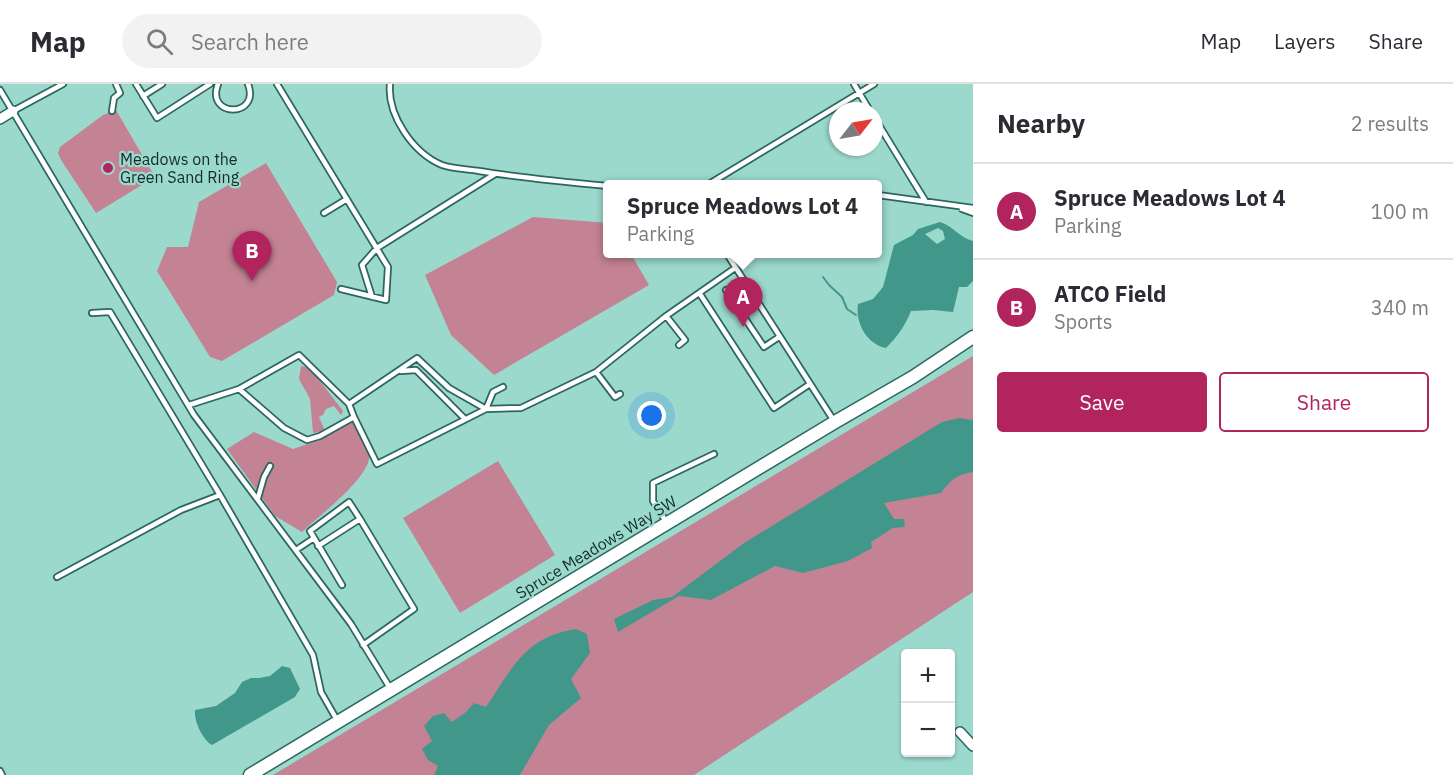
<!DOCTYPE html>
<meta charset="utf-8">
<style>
:root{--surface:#fff;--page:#f2f2f3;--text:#2b2b33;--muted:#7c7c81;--line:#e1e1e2;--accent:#b1245e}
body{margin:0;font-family:"IBM Plex Sans",sans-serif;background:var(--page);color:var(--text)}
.controls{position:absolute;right:18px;bottom:18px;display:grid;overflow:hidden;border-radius:6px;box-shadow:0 2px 4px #0004}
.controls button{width:54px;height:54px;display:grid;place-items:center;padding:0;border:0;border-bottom:2px solid var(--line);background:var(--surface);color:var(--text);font:30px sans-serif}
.compass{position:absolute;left:829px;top:18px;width:54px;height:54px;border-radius:50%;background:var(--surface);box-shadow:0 2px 4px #0004;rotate:59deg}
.you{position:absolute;left:652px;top:332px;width:21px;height:21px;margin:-15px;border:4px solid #fff;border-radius:50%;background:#1a73e8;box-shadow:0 0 0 9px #1a73e833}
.badge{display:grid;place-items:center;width:39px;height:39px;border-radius:50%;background:var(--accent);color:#fff;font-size:20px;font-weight:700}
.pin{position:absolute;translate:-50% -50px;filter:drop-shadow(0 2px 3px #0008)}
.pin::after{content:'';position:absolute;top:32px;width:21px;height:18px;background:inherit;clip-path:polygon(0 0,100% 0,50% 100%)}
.popup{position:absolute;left:603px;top:96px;width:279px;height:78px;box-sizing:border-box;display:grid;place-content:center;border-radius:6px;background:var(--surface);filter:drop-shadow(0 2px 4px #0005);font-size:20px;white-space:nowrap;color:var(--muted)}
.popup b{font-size:22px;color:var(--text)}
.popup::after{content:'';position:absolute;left:50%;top:100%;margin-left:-12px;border:12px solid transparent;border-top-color:var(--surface)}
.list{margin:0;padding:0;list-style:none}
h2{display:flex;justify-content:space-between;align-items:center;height:78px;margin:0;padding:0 24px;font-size:26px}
h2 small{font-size:20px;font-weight:400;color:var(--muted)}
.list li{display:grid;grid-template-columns:39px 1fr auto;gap:18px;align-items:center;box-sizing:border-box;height:96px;padding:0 24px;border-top:2px solid var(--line)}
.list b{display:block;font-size:22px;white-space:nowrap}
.list p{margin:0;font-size:20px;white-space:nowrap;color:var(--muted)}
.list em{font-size:20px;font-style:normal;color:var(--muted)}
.actions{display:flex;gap:12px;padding:18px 24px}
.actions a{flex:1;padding:14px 0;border:2px solid var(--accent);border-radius:6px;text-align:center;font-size:21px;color:var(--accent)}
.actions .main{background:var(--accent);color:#fff}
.icon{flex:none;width:33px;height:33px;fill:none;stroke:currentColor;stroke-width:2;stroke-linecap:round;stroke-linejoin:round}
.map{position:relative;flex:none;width:973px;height:691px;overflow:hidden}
header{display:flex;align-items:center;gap:36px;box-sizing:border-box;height:84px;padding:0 30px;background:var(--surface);border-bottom:2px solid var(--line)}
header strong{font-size:28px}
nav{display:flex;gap:33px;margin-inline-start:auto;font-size:21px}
.search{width:420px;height:54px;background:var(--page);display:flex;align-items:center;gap:15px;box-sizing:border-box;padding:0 21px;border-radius:33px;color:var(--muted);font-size:22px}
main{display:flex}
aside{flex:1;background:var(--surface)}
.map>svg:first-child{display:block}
</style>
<header>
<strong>Map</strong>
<div class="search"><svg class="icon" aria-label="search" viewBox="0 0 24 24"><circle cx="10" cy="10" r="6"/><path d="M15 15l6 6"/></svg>Search here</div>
<nav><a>Map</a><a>Layers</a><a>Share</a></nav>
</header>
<main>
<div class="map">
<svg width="973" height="691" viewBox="0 0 973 691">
<rect width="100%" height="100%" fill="#9cd9cd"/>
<path fill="#c48394" d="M116 26 155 93 96 129 61 76 58 69 60 63 103 31Z
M266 79 337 198 334 211 222 277 210 273 157 187 167 163H188L199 118Z
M533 133 608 139V170H631L649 201 494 291 451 251 425 191Z
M973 272V508L694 691H273Z
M301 282 310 284 343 327 341 331 334 322 326 325 323 331 319 333 325 347 313 349 310 315 299 295Z
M354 337C361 347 372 362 369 375 365 397 319 432 302 448L275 432 227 365 254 348 293 365 322 355Z
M498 377 555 471 460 529 403 434Z"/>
<path fill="#41988a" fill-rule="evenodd" d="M940 138C955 143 958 153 973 157V197L967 203H959L953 228 933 226 911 227C905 242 897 253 886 264 867 260 855 239 858 220L873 215 883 203 894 161 913 151 918 145ZM938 144 943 147 945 155 937 160 925 150Z
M959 334 972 336 973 334V388C957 390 950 397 941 409L884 419 894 435H904L905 443 893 444 871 458 872 464 848 477 803 489 775 482 711 516 679 512 618 548 614 535 653 516 672 513 744 459 942 338Z
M576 545 587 550 590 569 571 595 581 614 549 641 520 691H434L438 682 428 676 422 665 432 657 424 642 433 632 444 629 452 638 466 628 474 619 486 623C513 583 525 553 576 545Z
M282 582 290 584 300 605 295 613 212 661C202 655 194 637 195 626L216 622 235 609 242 598 251 594H259L270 592Z"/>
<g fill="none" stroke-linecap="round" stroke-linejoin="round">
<path stroke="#41988a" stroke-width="2" d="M823 193 829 201 842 213 847 225 856 231"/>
<g stroke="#2b675e" stroke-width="8">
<path id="service" d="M136 0 157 34 210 0
M218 0C205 34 261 34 248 0
M277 0 388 183 386 216 341 205
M390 0C387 31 413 69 442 81 453 85 468 85 479 87 522 94 565 98 608 102
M854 0 870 27
M0 6 194 331 351 540 390 604
M143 12 162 0
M13 27 63 0
M112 27 114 14 120 9 116 0
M874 33 926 118
M709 100 874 0
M878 111 973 124
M962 125 973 129
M324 129 347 115
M727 170 834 337
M726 206 764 263 779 253
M700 210 774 324 810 300
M372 213 362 181 377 164 495 90
M92 229 110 228 220 411 313 571 321 608 337 636
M666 232 685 256 679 261
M401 287 416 286 465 335
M596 288 615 313 620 310
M349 320 417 274 449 304 486 325 521 324 596 288 666 232 735 184
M189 321 239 305 299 271 349 320 354 333 320 352 307 356 284 344 239 305
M354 333 377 380 486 325 493 308 503 303
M258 414 264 393 270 382
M667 439 653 417V399L714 370
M318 462 360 435 414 525 363 561
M296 466 314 454
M57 493 181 426 220 411
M342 501 310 447 349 418 360 435
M0 687 2 691"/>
</g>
<g stroke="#2b675e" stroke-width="12">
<path id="minor" d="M0 35 13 27
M960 648 973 662"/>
</g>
<g stroke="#2b675e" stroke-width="15">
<path id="secondary" d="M250 691 835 338 913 293 973 253"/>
</g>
<use href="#service" stroke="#fff" stroke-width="4.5"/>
<use href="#minor" stroke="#fff" stroke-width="9"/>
<use href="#secondary" stroke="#fff" stroke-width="12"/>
</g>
<circle fill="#b1245e" stroke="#9cd9cd" stroke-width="2" cx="108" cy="84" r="6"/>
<g text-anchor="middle" stroke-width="4.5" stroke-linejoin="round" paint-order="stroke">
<g font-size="16" fill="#132c28" stroke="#9cd9cd" text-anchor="start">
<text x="120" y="81">Meadows on the<tspan x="120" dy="18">Green Sand Ring</tspan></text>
</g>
<g font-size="16" fill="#132c28" stroke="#9cd9cd">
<text transform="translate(596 463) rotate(-31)" y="6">Spruce Meadows Way SW</text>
</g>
</g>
</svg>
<div class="controls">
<button>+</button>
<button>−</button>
</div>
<svg class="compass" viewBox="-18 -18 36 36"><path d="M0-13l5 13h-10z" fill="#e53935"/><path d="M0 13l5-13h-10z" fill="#7c7c81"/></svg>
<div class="you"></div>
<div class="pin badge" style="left:743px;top:243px">A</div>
<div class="popup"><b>Spruce Meadows Lot 4</b>Parking</div>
<div class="pin badge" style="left:252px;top:197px">B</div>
</div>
<aside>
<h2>Nearby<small>2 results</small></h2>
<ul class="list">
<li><span class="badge">A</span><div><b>Spruce Meadows Lot 4</b><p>Parking</p></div><em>100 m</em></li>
<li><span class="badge">B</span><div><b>ATCO Field</b><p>Sports</p></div><em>340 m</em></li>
</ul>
<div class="actions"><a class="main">Save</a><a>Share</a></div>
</aside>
</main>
